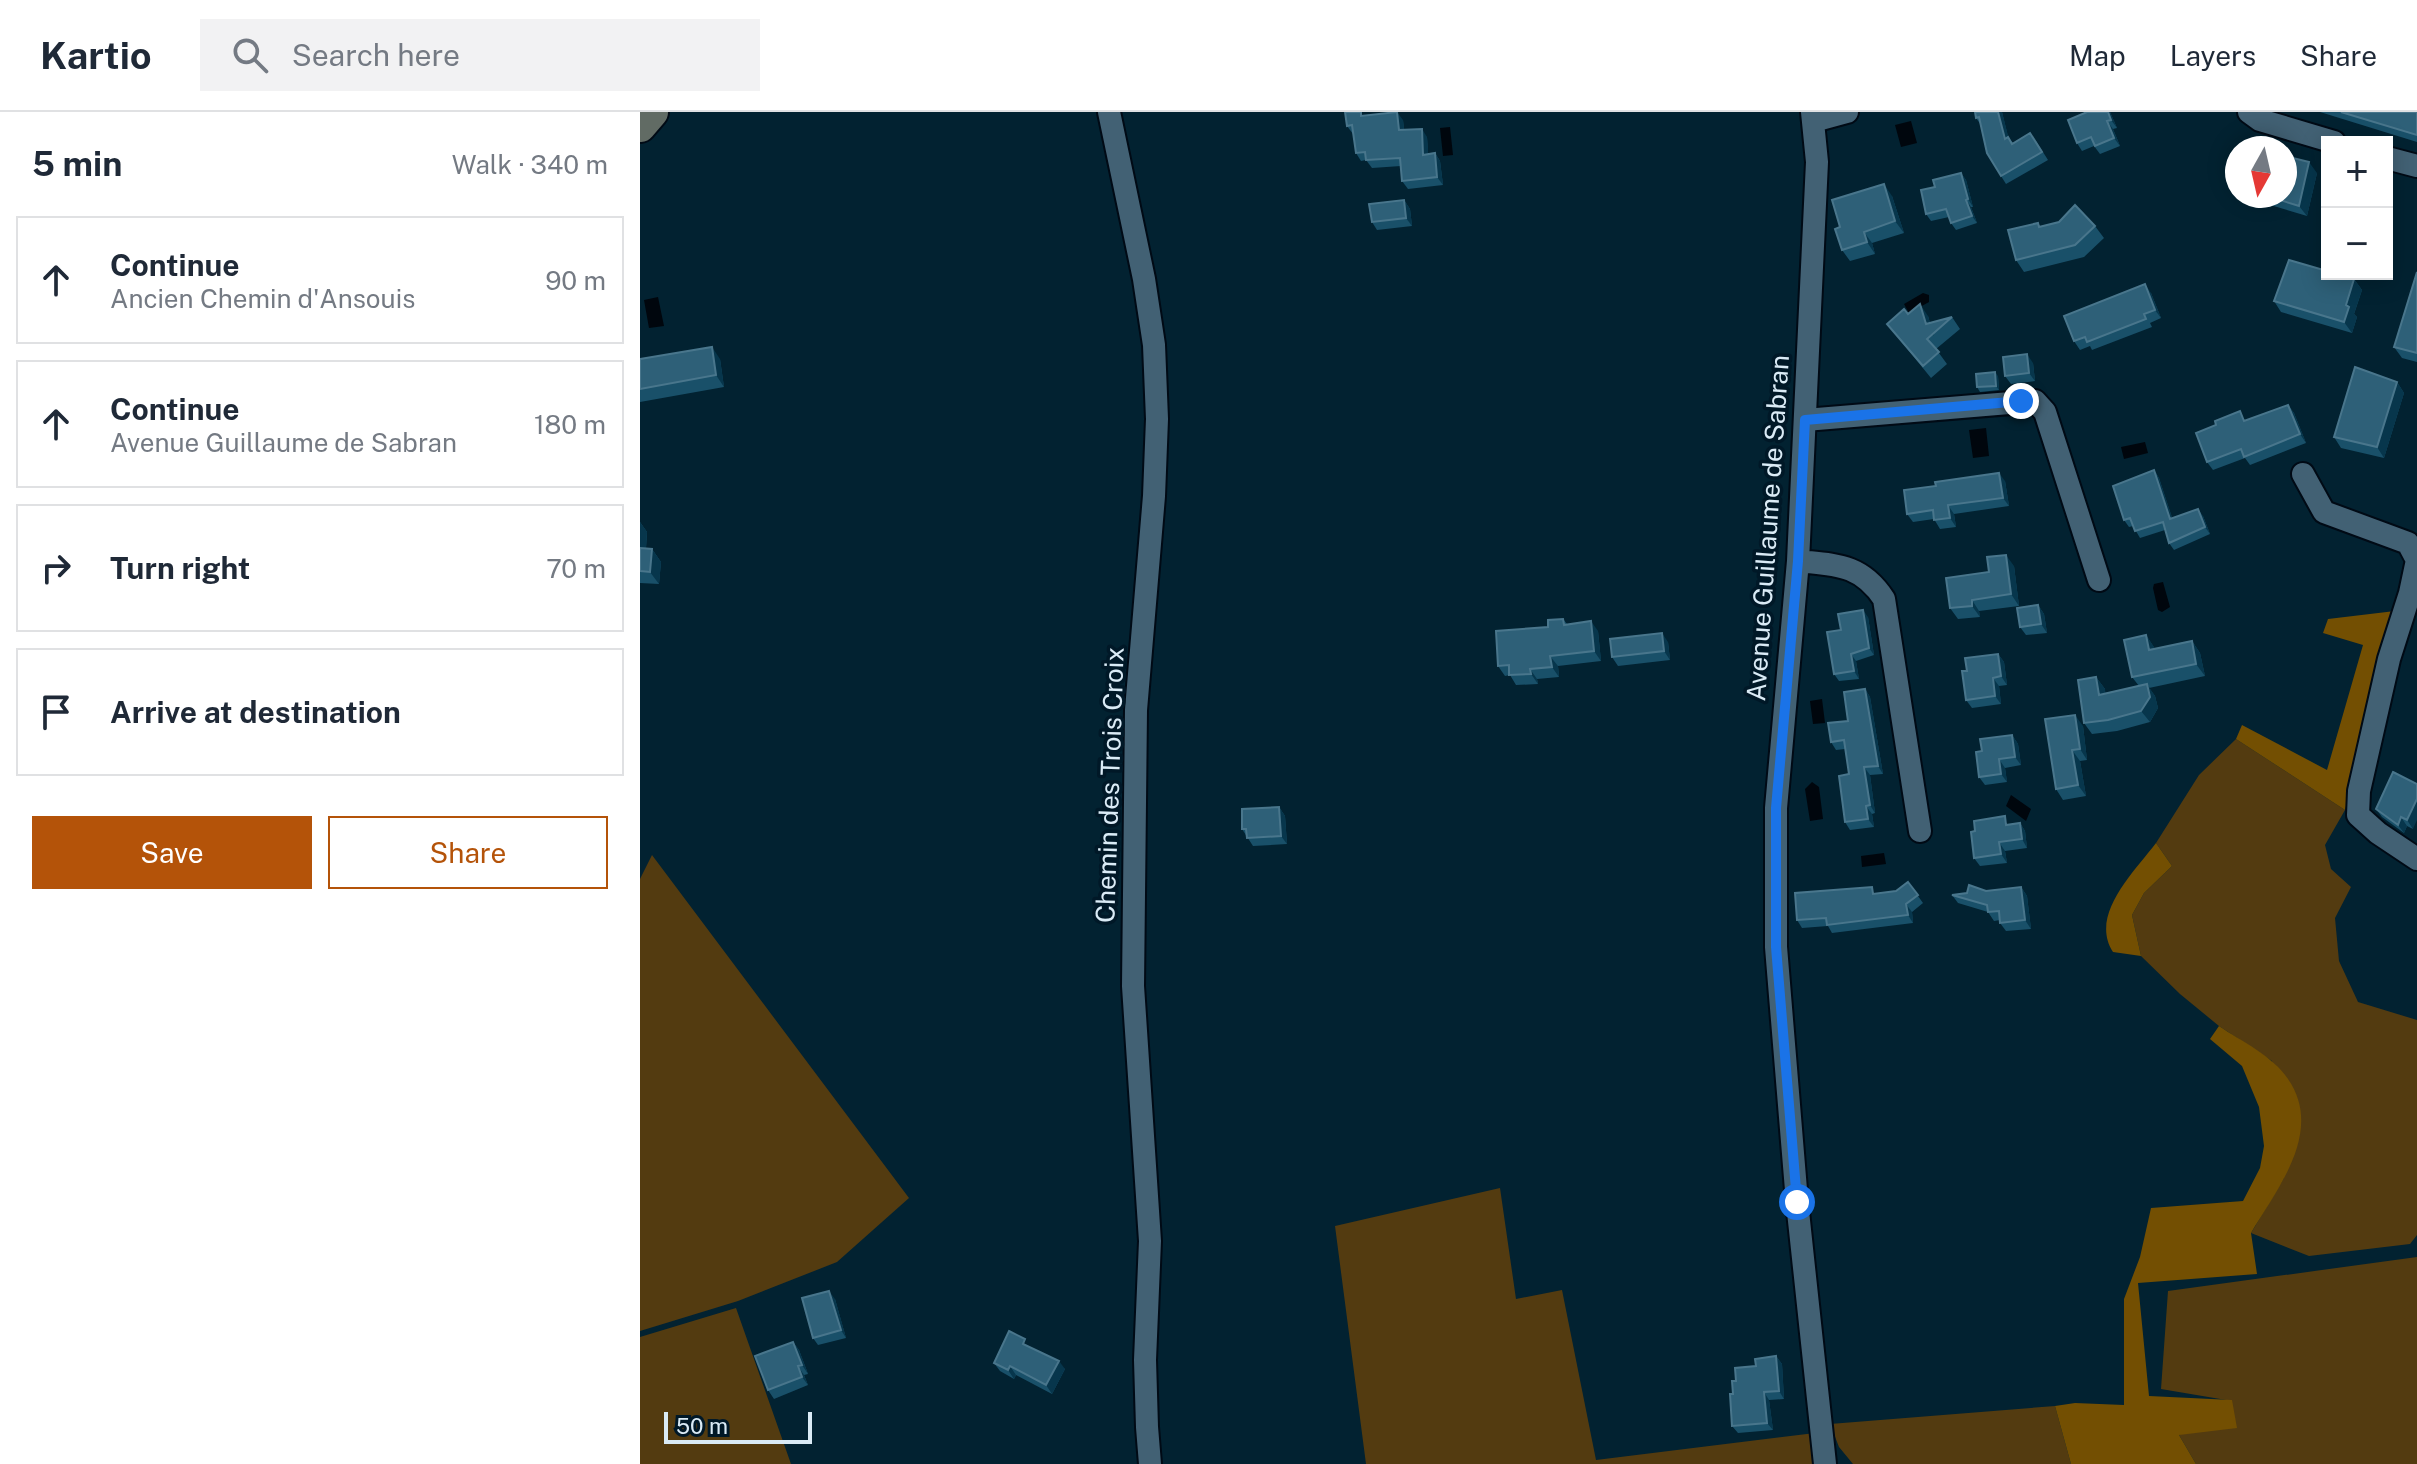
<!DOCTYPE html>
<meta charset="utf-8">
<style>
:root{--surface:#fff;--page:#f2f2f3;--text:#1f2937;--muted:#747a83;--line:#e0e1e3;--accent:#b45309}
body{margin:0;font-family:"Public Sans",sans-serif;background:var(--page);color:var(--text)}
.controls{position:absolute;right:24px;top:24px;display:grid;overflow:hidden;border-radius:0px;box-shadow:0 4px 20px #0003}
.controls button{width:72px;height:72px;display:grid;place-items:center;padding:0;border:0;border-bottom:2px solid var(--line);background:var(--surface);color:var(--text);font:40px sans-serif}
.compass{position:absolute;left:1585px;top:24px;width:72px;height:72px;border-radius:50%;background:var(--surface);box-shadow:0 4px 20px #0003;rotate:188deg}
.scale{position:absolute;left:24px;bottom:20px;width:148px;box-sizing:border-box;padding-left:8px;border:4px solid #daebf6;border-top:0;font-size:22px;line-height:28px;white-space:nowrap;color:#daebf6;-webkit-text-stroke:6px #001827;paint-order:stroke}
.stop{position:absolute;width:24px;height:24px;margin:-18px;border:6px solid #1a73e8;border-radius:50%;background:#fff}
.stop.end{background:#1a73e8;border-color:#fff;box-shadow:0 2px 8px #0008}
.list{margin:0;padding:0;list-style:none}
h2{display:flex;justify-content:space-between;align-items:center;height:104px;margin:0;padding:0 32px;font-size:34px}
h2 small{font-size:26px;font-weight:400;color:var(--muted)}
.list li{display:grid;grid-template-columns:52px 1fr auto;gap:24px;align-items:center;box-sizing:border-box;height:128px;margin:0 16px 16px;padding:0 16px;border:2px solid var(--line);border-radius:0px}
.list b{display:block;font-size:30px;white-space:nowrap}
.list p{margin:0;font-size:26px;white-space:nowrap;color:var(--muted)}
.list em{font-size:26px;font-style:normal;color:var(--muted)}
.actions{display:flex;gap:16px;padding:24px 32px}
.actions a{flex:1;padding:18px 0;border:2px solid var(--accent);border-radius:0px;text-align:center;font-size:28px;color:var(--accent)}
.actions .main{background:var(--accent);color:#fff}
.icon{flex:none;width:44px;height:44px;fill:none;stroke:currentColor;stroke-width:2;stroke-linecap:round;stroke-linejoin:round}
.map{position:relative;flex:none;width:1777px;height:1352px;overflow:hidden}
header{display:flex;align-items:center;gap:48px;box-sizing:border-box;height:112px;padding:0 40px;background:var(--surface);border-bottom:2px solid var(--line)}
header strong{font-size:38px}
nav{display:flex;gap:44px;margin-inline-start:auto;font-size:28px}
.search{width:560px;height:72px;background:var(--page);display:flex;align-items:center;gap:20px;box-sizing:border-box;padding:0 28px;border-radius:0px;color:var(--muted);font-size:30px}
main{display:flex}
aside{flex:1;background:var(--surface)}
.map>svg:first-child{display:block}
</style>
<header>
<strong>Kartio</strong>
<div class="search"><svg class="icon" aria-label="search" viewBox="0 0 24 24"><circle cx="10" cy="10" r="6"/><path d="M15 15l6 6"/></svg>Search here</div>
<nav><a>Map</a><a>Layers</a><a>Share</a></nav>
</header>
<main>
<aside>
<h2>5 min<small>Walk · 340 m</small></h2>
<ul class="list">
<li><svg class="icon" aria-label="ahead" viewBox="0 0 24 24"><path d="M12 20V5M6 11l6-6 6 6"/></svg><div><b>Continue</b><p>Ancien Chemin d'Ansouis</p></div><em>90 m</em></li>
<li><svg class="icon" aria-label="ahead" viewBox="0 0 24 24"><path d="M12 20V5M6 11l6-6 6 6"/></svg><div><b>Continue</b><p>Avenue Guillaume de Sabran</p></div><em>180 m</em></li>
<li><svg class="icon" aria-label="right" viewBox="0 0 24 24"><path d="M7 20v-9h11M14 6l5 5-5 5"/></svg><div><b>Turn right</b></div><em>70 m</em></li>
<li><svg class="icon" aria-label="arrive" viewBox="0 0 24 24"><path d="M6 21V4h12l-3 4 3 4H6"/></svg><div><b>Arrive at destination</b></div></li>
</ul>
<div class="actions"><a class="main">Save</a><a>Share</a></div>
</aside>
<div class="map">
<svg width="1777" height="1352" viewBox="0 0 1777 1352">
<rect width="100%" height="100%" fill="#022231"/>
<path fill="#533b10" d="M1596 627 1705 698 1685 733 1691 757 1711 775 1695 806 1699 849 1718 890 1777 908V1123L1770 1132 1669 1144 1611 1121 1644 1066 1632 949 1579 914 1540 882 1501 844 1492 803 1504 781 1532 754 1516 731 1559 663Z
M12 743 269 1086 197 1150 98 1189 0 1219V767Z
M860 1076 876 1187 922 1178 956 1348 1175 1321 1177 1352H726L695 1114Z
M1777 1145V1352H1556L1539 1323 1592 1289 1521 1277 1528 1179Z
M96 1196 151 1352H0V1225Z
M1415 1294 1431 1352H1213L1199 1335 1190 1312Z"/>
<path fill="#734f02" d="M1755 499 1705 698 1596 627 1602 613 1687 658 1723 533 1683 521 1688 507Z
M1516 731 1532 754 1504 781 1492 803 1501 844 1473 840C1449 803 1494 760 1516 731Z
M1579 914C1601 929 1633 944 1648 967 1684 1019 1638 1076 1611 1121L1617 1162 1498 1171 1509 1284 1592 1288 1597 1316 1539 1323 1556 1352H1431L1415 1294 1435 1291 1484 1293V1187L1500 1145 1511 1096 1603 1089 1620 1056 1624 1034 1619 995 1602 954 1570 927Z"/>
<path fill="#00060d" d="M1271 9 1277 31 1261 35 1255 13Z
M810 15 813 43 803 44 800 16Z
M1283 181 1289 183V190L1269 201 1264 192Z
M18 185 24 214 9 216 4 188Z
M1346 316 1349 344 1333 346 1329 318Z
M1505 330 1508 341 1484 347 1481 335Z
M1523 470 1530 495 1522 500 1518 498 1513 476 1514 472Z
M1182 587 1185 611 1173 612 1170 589Z
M1172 670 1179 675 1183 707 1170 709 1165 677Z
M1371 683 1391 697 1386 709 1366 694Z
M1244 741 1246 752 1222 755 1221 744Z"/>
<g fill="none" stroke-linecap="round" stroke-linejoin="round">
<g stroke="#000a15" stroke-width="26">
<path id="minor" d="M469 0 504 167 514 233 517 307 514 384 496 598 493 874 510 1129 505 1248 507 1315 510 1352
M1172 0 1177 50 1158 449 1136 696V835L1157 1090 1185 1352
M1609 0 1620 8 1694 30
M1174 9 1207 0
M1747 46 1777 54
M1165 308 1395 289 1405 300 1459 468
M1663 362 1684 400 1768 431 1777 448 1770 481 1749 547 1719 679 1718 703 1738 721 1777 747
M1158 449C1196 453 1221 452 1244 487L1280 719"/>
</g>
<g stroke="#000a15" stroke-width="36">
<path id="secondary" d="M0 14 12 0"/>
</g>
<use href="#minor" stroke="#426174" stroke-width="22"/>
<use href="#secondary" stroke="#616b64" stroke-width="32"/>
</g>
<path fill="#195069" d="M1335 0H1362L1368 25 1373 31 1396 29 1408 48 1366 72 1361 64 1341 13 1336 6Z
M1470 0 1477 16 1473 17 1480 34 1460 42 1454 34 1442 39 1437 31Z
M1680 0H1777V30Z
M726 4 763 8 764 18 787 25 788 42 795 41 800 49 803 73 768 77 762 69 761 54 732 56 726 48 721 49 716 41 713 22 707 14Z
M1597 51V83L1589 72Z
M1321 61 1326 68 1333 95H1331L1337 111 1316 118 1311 111 1309 105 1291 109 1286 102 1295 75Z
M1677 61 1667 104 1600 84H1645Z
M1252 84 1264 121 1232 131 1235 142 1210 149 1202 138 1200 115Z
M764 88 770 97 772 114 737 118 732 110Z
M1400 114H1455L1464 126 1444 145 1384 160 1376 148Z
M1777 160V250L1762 246 1754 235Z
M1714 167 1722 178 1714 202 1717 205 1712 221 1641 200 1634 189Z
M1511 181 1521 206 1510 211 1512 215 1452 238 1450 234 1440 238 1434 229Z
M1268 202 1288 204 1290 211 1312 205 1320 217 1296 237 1307 252 1291 266 1247 212Z
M0 247H80L84 275 0 290Z
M1393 251 1395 269 1371 272 1365 264Z
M1358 264 1359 278 1340 280 1337 275Z
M1757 270 1764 281 1744 346 1701 336 1694 325Z
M1648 293 1654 301 1666 331 1610 353 1605 346 1573 358 1567 350 1606 308Z
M1514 358 1519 366 1532 406 1563 404 1570 422 1534 438 1529 431 1525 418 1500 426 1493 414 1489 415 1484 408Z
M1365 369 1369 394 1314 402 1316 415 1300 417 1294 407 1273 410 1267 402Z
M0 410 7 420 6 437H12L21 450 19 472 0 471Z
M1374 454 1379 494 1339 499 1340 505 1318 507 1310 496 1349 460Z
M1398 493 1404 502 1407 521 1386 523 1380 515Z
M1228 505 1234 543 1216 549 1219 567 1199 569 1194 562 1201 518Z
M923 507 927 512 958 519 961 549 918 554 919 565 897 567 898 572 876 573 870 563 865 564 858 554 908 515Z
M1506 523 1515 537 1552 529 1560 541 1565 564 1509 576 1515 584 1518 596 1510 610 1477 619 1452 622 1444 611 1456 565 1465 577V581L1499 574 1492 565Z
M1028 530 1030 548 978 554 972 545Z
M1358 542 1364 550 1367 573 1359 574 1361 592 1332 596 1326 588 1327 559Z
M1225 577 1230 585 1243 662 1230 663 1235 701 1232 702 1234 715 1210 718 1205 710 1209 662 1205 637 1196 638 1191 630 1208 609Z
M1443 614 1447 648 1440 649 1446 684 1423 688 1416 677Z
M1372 623 1378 632 1381 653 1365 656 1367 670 1345 673 1339 665 1342 639Z
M1753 660 1773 717 1767 714 1764 721 1742 705 1736 697Z
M639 695 645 704 647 732 613 734 602 717Z
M1380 711 1385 719 1387 736 1365 739 1367 751 1340 754 1334 746 1370 712Z
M1268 770 1283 791 1272 800 1273 811 1192 821 1188 814 1162 816 1157 808 1237 782 1256 779Z
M1381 775 1387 784 1391 817 1366 819 1360 811V808L1354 809 1348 800 1318 791 1312 783Z
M195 1187 206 1226 178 1233 173 1226Z
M153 1230 159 1238 168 1262 164 1263 168 1273 134 1287 128 1278Z
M391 1236 425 1257 412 1282 376 1263 374 1267 360 1259 354 1251Z
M1136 1244 1142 1252 1144 1287 1129 1288 1133 1318 1098 1321 1092 1314 1093 1282 1116 1254Z"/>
<path fill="#07364c" d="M757 0 763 8 765 26 759 18Z
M1358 0H1362L1371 35 1365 27Z
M1468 0H1470L1477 16 1471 8Z
M1467 9 1473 17 1480 34 1474 26Z
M782 17 787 25 789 51 783 43Z
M795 41 800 49 803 73 797 65Z
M1669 50 1677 61 1667 104 1659 94Z
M1321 61 1326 68 1333 95 1328 87Z
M1244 72 1252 84 1264 121 1255 109Z
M764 88 770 97 772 114 766 106Z
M1326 88 1331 95 1337 111 1332 104Z
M1224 120 1232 131 1235 142 1227 130Z
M1714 167 1722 178 1714 202 1717 205 1712 221 1704 210 1706 193Z
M1505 172 1511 181 1521 206 1515 198Z
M1280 192 1288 204 1294 224 1286 212Z
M72 235 80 247 84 275 76 263Z
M1387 242 1393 251 1395 269 1389 261Z
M1355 260 1358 264 1359 278 1356 274Z
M1757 270 1764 281 1744 346 1737 335Z
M1648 293 1654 301 1666 331 1660 322Z
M1514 358 1519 366 1535 414 1530 407Z
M1359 361 1365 369 1369 394 1363 386Z
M1308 393 1314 402 1316 415 1310 406Z
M1558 397 1563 404 1570 422 1565 415Z
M0 410 7 420 5 449 0 442Z
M12 437 21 450 19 472 10 460Z
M1366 443 1374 454 1379 494 1371 482Z
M1332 488 1339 499 1340 505 1332 494Z
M1398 493 1404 502 1407 521 1401 512Z
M1223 498 1228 505 1234 543 1229 536Z
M951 509 958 519 961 549 954 539Z
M1022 521 1028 530 1030 548 1024 539Z
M1506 523 1514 535 1517 550 1509 538Z
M1552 529 1560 541 1565 564 1556 552Z
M1211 542 1216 549 1219 567 1214 559Z
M1358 542 1364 550 1367 573 1361 564Z
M910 544 918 554 919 565 912 555Z
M890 557 897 567 898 572 891 562Z
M1456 565 1465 577 1467 594 1459 583Z
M1353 566 1359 574 1361 592 1355 584Z
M1507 572 1515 584 1518 596 1510 610 1501 599Z
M1225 577 1230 585 1243 662 1238 654Z
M1435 603 1443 614 1447 648 1440 637Z
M1372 623 1378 632 1381 653 1375 645Z
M1432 638 1440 649 1446 684 1438 673Z
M1359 647 1365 656 1367 670 1361 662Z
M1224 655 1230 663 1235 701 1230 693Z
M1777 687V708L1773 717 1767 708Z
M1226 694 1232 702 1234 715 1228 707Z
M639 695 645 704 647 732 641 724Z
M1761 705 1767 714 1764 721 1758 713Z
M1380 711 1385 719 1387 736 1382 727Z
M1359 730 1365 739 1367 751 1361 742Z
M1381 775 1387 784 1391 817 1385 808Z
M1266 792 1272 800 1273 811 1268 803Z
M189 1179 195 1187 206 1226 201 1218Z
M153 1230 159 1238 168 1262 162 1253Z
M1136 1244 1142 1252 1144 1287 1139 1279Z
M419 1249 425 1257 412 1282 406 1273Z
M158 1254 164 1263 168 1273 162 1265Z
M370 1254 376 1263 374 1267 368 1258Z
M1124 1280 1129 1288 1133 1318 1127 1311Z"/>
<path fill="#2e6078" stroke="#49768c" stroke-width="2" d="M705 0H721V4L757 0 759 18 782 17 783 43 795 41 797 65 762 69 760 46 726 48 725 40 716 41 712 13 707 14Z
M1335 0H1358L1365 27 1368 25 1372 32 1390 21 1402 40 1361 64 1347 41 1339 5 1336 6Z
M1447 0H1468L1471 8 1467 9 1474 26 1455 34 1451 25 1437 31 1428 8Z
M1701 0H1777V23Z
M1604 33 1616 36H1603Z
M1645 44 1669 50 1659 94 1627 84H1645Z
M1597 51V75L1589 72Z
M1321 61 1328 87 1326 88 1332 104 1311 111 1306 97 1286 102 1281 78 1295 75 1293 68Z
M1244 72 1255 109 1224 120 1227 130 1202 138 1195 117 1200 115 1192 88Z
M764 88 766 106 732 110 729 92Z
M1435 93 1455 114 1435 133 1376 148 1368 118 1398 111 1399 115 1419 110Z
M1649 148 1687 159V162H1697L1714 167 1706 193 1709 195 1704 210 1634 189Z
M1777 160V241L1754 235Z
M1505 172 1515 198 1504 202 1506 207 1447 230 1445 225 1434 229 1424 204Z
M1280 192 1286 212 1312 205 1287 227 1299 240 1283 254 1247 212 1264 197 1268 202Z
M72 235 76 263 0 277V247Z
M1387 242 1389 261 1365 264 1363 245Z
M1715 255 1757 270 1737 335 1694 325Z
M1355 260 1356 274 1337 275 1336 262Z
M1648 293 1660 322 1604 345 1601 337 1567 350 1556 321 1576 313 1575 309 1600 299 1604 309Z
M1514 358 1530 407 1558 397 1565 415 1529 431 1523 410 1495 419 1490 406 1484 408 1473 374Z
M1359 361 1363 386 1308 393 1310 406 1294 408 1293 398 1267 402 1264 378 1296 374 1295 370Z
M0 436 12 437 10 460 0 459Z
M1366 443 1371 482 1332 488V494L1310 496 1306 466 1349 460 1347 445Z
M1398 493 1401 512 1380 515 1377 496Z
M1223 498 1229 536 1211 542 1214 559 1194 562 1187 520 1201 518 1198 502Z
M923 507 924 513 951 509 954 539 910 544 912 555 890 557 891 562 869 563V553L858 554 856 519 908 515V508Z
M1022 521 1024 539 972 545 970 527Z
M1506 523 1509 538 1552 529 1556 552 1492 565 1484 528Z
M1358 542 1361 564 1353 566 1355 584 1326 588 1322 559H1327L1325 546Z
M1456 565 1459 583 1507 572 1510 585 1501 599 1468 608 1444 611 1438 568Z
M1225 577 1238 654 1224 655 1230 693 1226 694 1228 707 1205 710 1199 664 1209 662 1204 628 1191 630 1188 611 1208 609 1204 580Z
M1435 603 1440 637 1432 638 1438 673 1416 677 1405 607Z
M1372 623 1375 645 1359 647 1361 662 1339 665 1336 640 1342 639 1340 627Z
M1753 660 1777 672V687L1767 708 1761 705 1758 713 1736 697Z
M639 695 641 724 607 726 606 717H602V697Z
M1365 704 1366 713 1380 711 1382 727 1359 730 1361 742 1334 746 1331 720 1335 719 1334 709Z
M1268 770 1278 783 1266 792 1268 803 1187 813 1186 806 1157 808 1155 781 1232 775 1233 782 1256 779Z
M1329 773 1346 779 1381 775 1385 808 1360 811 1359 799 1348 800 1347 793 1312 783 1327 781Z
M189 1179 201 1218 173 1226 162 1186Z
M369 1219 385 1227 383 1232 419 1249 406 1273 370 1254 368 1258 354 1251Z
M153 1230 162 1253 158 1254 162 1265 128 1278 115 1244Z
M1136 1244 1139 1279 1124 1280 1127 1311 1092 1314 1090 1282H1093L1092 1269H1096L1095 1256 1116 1254 1115 1247Z"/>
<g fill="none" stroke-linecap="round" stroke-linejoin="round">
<path stroke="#1a73e8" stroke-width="10" d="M1157 1090 1136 835V696L1158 449 1165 308 1381 289"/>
</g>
<g text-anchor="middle" stroke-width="7" stroke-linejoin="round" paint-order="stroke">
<g font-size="26" fill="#daebf6" stroke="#001827">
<text transform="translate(1128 416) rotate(-86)" y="9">Avenue Guillaume de Sabran</text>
<text transform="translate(470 673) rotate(-88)" y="9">Chemin des Trois Croix</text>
</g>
</g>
</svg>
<div class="controls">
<button>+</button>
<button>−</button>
</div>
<svg class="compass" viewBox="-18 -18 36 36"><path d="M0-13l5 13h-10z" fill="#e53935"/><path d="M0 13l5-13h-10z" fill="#747a83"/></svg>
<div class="scale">50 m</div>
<div class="stop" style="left:1157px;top:1090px"></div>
<div class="stop end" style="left:1381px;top:289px"></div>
</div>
</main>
